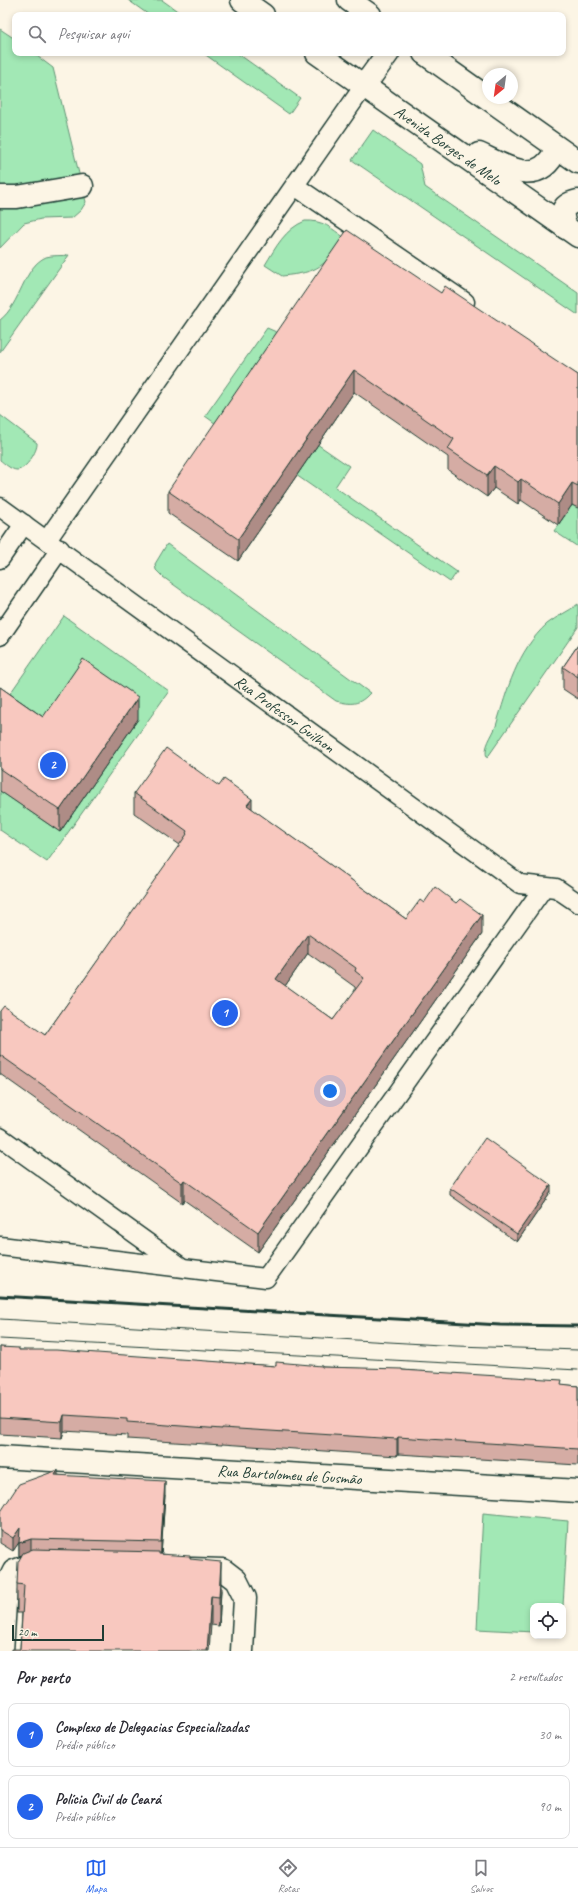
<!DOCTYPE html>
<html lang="pt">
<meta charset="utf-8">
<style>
:root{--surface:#fff;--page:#f2f2f3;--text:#2b2b33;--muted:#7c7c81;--line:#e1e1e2;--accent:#2563eb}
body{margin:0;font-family:Caveat,sans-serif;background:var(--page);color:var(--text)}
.controls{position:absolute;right:12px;bottom:12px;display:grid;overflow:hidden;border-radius:8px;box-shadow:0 2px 6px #0003}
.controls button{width:36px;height:36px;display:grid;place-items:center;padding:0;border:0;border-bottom:1px solid var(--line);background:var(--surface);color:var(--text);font:20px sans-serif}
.compass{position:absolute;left:482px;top:68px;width:36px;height:36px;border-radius:50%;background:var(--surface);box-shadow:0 2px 6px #0003;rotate:209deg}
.scale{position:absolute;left:12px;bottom:10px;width:92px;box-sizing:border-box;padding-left:4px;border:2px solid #1f3d34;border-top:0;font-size:11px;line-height:14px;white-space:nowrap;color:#1f3d34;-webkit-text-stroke:3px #fcf5e5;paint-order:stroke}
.you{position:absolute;left:330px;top:1091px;width:14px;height:14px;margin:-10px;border:3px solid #fff;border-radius:50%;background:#1a73e8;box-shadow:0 0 0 6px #1a73e833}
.badge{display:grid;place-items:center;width:26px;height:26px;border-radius:50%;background:var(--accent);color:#fff;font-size:13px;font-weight:700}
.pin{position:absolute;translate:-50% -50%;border:2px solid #fff;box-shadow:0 1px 4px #0006}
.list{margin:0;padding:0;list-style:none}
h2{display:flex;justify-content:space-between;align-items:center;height:52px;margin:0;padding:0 16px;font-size:17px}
h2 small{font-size:13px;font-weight:400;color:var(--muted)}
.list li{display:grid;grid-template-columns:26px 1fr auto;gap:12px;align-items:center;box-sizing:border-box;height:64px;margin:0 8px 8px;padding:0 8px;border:1px solid var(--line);border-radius:8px}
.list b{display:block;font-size:15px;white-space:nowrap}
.list p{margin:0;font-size:13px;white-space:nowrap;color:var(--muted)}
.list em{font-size:13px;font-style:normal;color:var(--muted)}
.icon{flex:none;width:22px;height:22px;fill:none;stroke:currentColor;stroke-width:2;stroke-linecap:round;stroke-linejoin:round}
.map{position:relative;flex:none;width:578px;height:1651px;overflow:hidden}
.search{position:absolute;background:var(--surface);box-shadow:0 2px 6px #0003;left:12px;right:12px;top:12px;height:44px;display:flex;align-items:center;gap:10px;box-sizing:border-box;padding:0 14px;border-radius:8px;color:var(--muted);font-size:15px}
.sheet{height:196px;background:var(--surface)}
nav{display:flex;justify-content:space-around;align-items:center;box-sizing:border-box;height:56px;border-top:1px solid var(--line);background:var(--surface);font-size:11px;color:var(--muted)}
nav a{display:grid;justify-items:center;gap:2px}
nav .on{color:var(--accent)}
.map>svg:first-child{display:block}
</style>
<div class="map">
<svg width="578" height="1651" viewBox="0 0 578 1651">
<rect width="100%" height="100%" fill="#fcf5e5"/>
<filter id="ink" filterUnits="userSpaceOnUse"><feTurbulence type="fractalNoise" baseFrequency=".025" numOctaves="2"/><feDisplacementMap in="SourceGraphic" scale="8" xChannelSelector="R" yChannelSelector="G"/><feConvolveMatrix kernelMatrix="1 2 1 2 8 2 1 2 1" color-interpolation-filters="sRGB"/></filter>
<g filter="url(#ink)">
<path fill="#a2e8b5" stroke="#609274" d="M128 0H162L183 15H149Z
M0 29 15 39V53H33L53 68 86 202 81 210 72 218 41 219 24 223 0 248Z
M203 53H237L300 98 289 114Z
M373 130 420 164 425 187 578 293V315L352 160Z
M305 221C323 220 331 228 345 238 323 267 320 272 282 276L265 265C276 247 285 229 305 221Z
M69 255 0 352V320C21 304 23 267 46 257 52 255 62 256 69 255Z
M267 328 281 334 219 426 205 416Z
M0 415 37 443C38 450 26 470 17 470 11 470 4 463 0 460Z
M317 444 349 466 335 487 457 572 450 582 296 475Z
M572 505 578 508V547L554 531Z
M167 544 370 693C359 705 352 705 336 701L163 577 156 570 155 564Z
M578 604V627L487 758C483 746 492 737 496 726 507 690 517 651 547 624 557 616 568 612 578 604Z
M64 616 169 691 47 862 0 830V791L60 832 43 739 0 708Z
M483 1513 568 1521 563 1606H533V1632L477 1629Z"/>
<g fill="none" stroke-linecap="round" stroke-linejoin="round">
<g stroke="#1f3d34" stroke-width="21">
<g id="lane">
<path d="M295 186 465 302"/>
<path id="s1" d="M0 507 520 884 556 888 578 903"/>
<path d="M47 540 364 86"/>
<path d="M0 559 24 524"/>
<path d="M0 636 60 549"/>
<path d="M0 1137 180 1266"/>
<path d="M0 1246 266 1278 544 887"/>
</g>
</g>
<g stroke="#1f3d34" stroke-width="25">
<path id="street" d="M364 86 388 53
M0 197H17L82 186
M192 1569 223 1570 236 1580 245 1598 242 1651
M2 1651 6 1587 14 1571 31 1565H46"/>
</g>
<g stroke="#1f3d34" stroke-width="25">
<g id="secondary">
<path id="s2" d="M0 1457 578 1491"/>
</g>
</g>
<g stroke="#1f3d34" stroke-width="25">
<g id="primary">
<path d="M242 0 263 15"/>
<path d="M349 0 370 15"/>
<path id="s3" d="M317 53 578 236"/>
<path d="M424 53 578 162"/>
<path d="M479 154C509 168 539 188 557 148"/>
<path d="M566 228C561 213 560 205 578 201"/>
</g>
</g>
<use href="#lane" stroke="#fcf5e5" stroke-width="18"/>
<use href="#street" stroke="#fcf5e5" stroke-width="22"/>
<use href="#secondary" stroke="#fcf5e5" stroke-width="22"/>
<use href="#primary" stroke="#fcf5e5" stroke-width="22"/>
<path stroke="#1f3d34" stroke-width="1" d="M0 1319 457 1346 578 1350
M0 1339 578 1370"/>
<path stroke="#1f3d34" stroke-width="3" d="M0 1296 500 1325 578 1326"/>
</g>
<path fill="#d5aca4" stroke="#1f3d34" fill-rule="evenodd" d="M441 293 578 375V508L572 505 558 525 521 500 518 504 494 488 487 497 448 470V457L354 392 238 561 168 513V491Z
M578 645V699L563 689V667Z
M0 687 43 717 138 719 60 832 0 791Z
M134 793 252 809 406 919 424 903 482 934 258 1252 184 1200 182 1203 0 1074V1011L45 1035 180 845 134 813ZM308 953 355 987V991L333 1020 285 986Z
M450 1188 551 1192 517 1242 450 1195Z
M0 1347 19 1350 276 1366 322 1367 402 1370 578 1386V1465L398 1454 397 1456 222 1444V1445L127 1439V1435L64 1431 62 1438 0 1434Z
M58 1475 165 1495 161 1554 190 1559 221 1590 219 1626 211 1625 20 1649 22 1613H17V1584L22 1555 19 1556V1542L13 1551 0 1543V1513Z"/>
<path fill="#ae8c86" stroke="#1f3d34" d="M354 370V392L238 561V539Z
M494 466V488L487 497V475Z
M521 479V500L518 504V482Z
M572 483V505L558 525V504Z
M138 697V719L60 832V810Z
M252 799V818L247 805Z
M482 915V934L258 1252V1232Z
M308 934V953L276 999V979Z
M184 1180V1200L182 1203V1183Z
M551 1185V1192L517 1242V1234Z
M64 1415V1431L62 1438V1422Z
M398 1437V1454L397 1456V1439Z
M58 1470V1483L55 1475Z
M165 1481V1495L161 1556V1542Z
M20 1528V1541L13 1551V1538Z
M31 1539V1552L19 1556V1543Z
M221 1562V1590L219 1626V1597Z
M211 1596V1625L209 1651H207Z"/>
<path fill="#f8c8bf" stroke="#1f3d34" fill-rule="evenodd" d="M347 230 441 293 445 286 578 375V486L572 483 558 504 521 479 518 482 494 466 487 475 448 449 454 439 354 370 238 539 168 491Z
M578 645V677L563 667Z
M83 659 138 697 60 810 0 769V687L43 717Z
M166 748 219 786 224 779 252 799 247 805 406 919 420 900 424 903 435 887 456 903 460 899 482 915 258 1232 184 1180 182 1183 0 1055V1011L4 1006 45 1035 187 834 186 833 187 831 134 793ZM308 934 356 968 355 971 364 978 333 1020 276 979Z
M485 1138 551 1185 517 1234 450 1188Z
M0 1347 19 1348V1350H56L276 1366V1362L322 1366V1367L402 1369V1370L562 1380 561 1384 578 1386V1449L398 1437 397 1439 222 1428V1429L127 1422V1419L64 1415 62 1422 0 1418Z
M58 1470 55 1475 165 1481 161 1542 31 1539 19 1543 20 1528 13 1538 0 1530V1513L19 1484Z
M33 1549 159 1552V1554L190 1556V1559L221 1562 219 1597 211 1596 207 1651H12V1649H20L24 1585 17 1584 18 1562 23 1553Z"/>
</g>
<g text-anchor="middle" stroke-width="4" stroke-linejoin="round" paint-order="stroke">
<g font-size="16" fill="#1f3d34" stroke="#fcf5e5">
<text dy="6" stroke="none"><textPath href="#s3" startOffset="160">Avenida Borges de Melo</textPath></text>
<text dy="6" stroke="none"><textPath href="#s1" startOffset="352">Rua Professor Guilhon</textPath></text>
<text dy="6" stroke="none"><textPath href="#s2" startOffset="290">Rua Bartolomeu de Gusmão</textPath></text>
</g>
</g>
</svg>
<div class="controls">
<button><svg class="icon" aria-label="locate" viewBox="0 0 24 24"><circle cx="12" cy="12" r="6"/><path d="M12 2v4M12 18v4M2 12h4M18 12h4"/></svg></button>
</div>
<svg class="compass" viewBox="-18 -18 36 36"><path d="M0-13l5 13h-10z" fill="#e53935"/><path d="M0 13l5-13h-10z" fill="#7c7c81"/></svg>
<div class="scale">20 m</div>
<div class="you"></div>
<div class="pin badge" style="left:225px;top:1013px">1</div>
<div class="pin badge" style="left:53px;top:765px">2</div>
<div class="search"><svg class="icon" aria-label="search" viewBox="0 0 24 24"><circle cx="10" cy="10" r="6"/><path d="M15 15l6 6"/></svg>Pesquisar aqui</div>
</div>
<section class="sheet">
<h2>Por perto<small>2 resultados</small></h2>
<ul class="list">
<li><span class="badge">1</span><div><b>Complexo de Delegacias Especializadas</b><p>Prédio público</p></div><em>30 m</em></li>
<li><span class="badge">2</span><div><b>Polícia Civil do Ceará</b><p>Prédio público</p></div><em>90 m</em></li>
</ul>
</section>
<nav>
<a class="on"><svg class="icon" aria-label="map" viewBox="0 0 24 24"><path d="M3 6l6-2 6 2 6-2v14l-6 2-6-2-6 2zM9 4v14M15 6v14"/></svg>Mapa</a>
<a><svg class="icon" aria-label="directions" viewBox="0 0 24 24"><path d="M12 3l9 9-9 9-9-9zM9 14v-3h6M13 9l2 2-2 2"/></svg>Rotas</a>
<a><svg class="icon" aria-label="saved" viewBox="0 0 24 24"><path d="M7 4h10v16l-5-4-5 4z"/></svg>Salvos</a>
</nav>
